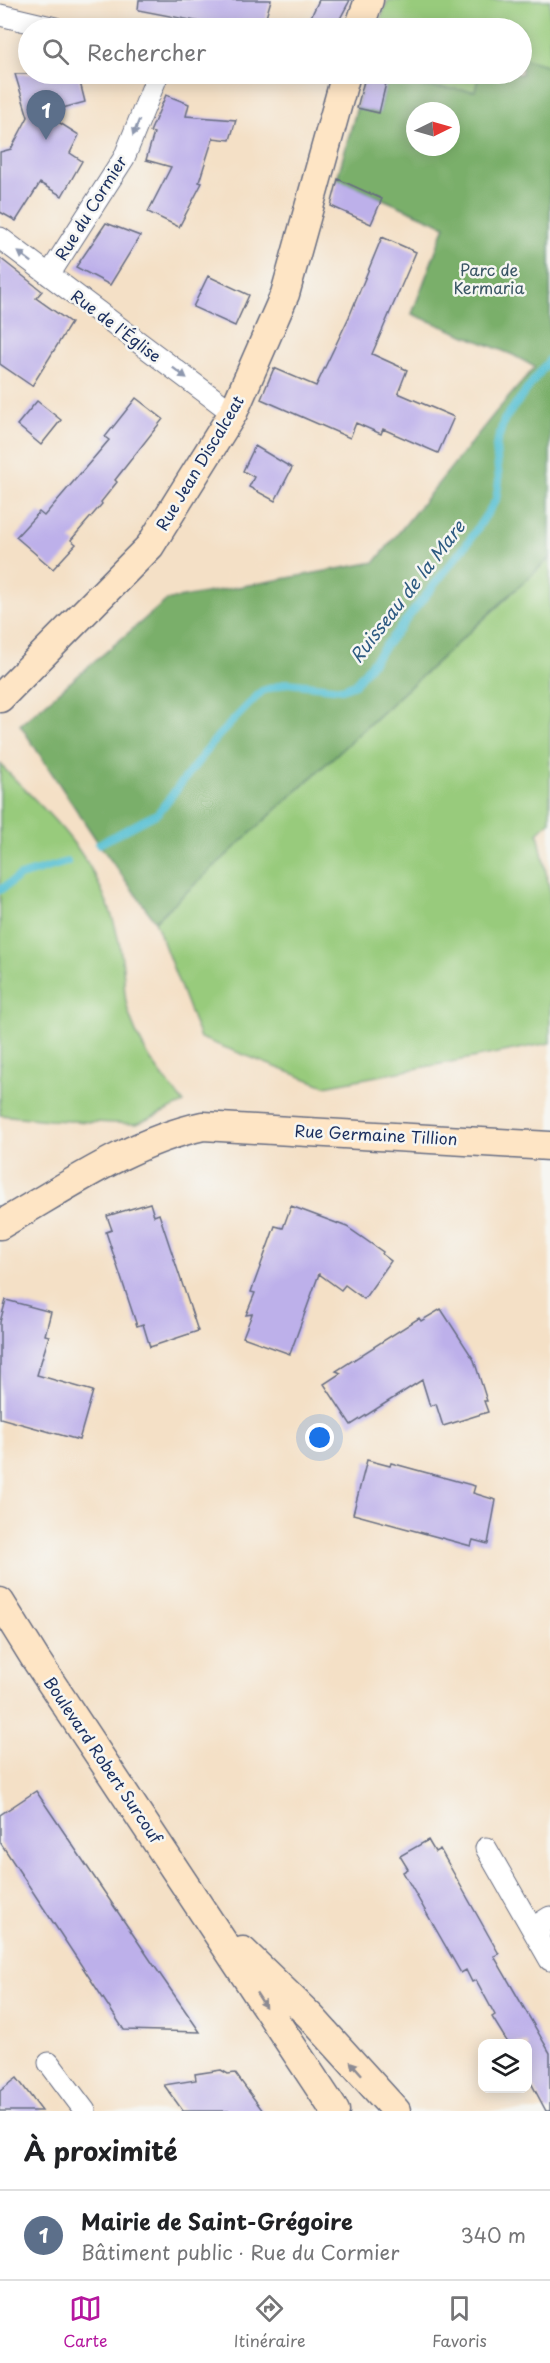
<!DOCTYPE html>
<html lang="fr">
<meta charset="utf-8">
<style>
:root{--surface:#fff;--page:#f2f2f2;--text:#202124;--muted:#757577;--line:#e0e0e0;--accent:#b5179e}
body{margin:0;font-family:"Playpen Sans",sans-serif;background:var(--page);color:var(--text)}
.controls{position:absolute;right:18px;bottom:18px;display:grid;overflow:hidden;border-radius:12px;box-shadow:0 3px 15px #0003}
.controls button{width:54px;height:54px;display:grid;place-items:center;padding:0;border:0;border-bottom:2px solid var(--line);background:var(--surface);color:var(--text);font:30px sans-serif}
.compass{position:absolute;left:406px;top:102px;width:54px;height:54px;border-radius:50%;background:var(--surface);box-shadow:0 3px 15px #0003;rotate:85deg}
.you{position:absolute;left:320px;top:1438px;width:21px;height:21px;margin:-15px;border:4px solid #fff;border-radius:50%;background:#1a73e8;box-shadow:0 0 0 9px #1a73e833}
.badge{display:grid;place-items:center;width:39px;height:39px;border-radius:50%;background:var(--accent);color:#fff;font-size:20px;font-weight:700}
.pin{position:absolute;translate:-50% -50px;filter:drop-shadow(0 2px 3px #0008)}
.pin::after{content:'';position:absolute;top:32px;width:21px;height:18px;background:inherit;clip-path:polygon(0 0,100% 0,50% 100%)}
.list{margin:0;padding:0;list-style:none}
h2{display:flex;justify-content:space-between;align-items:center;height:78px;margin:0;padding:0 24px;font-size:26px}
h2 small{font-size:20px;font-weight:400;color:var(--muted)}
.list li{display:grid;grid-template-columns:39px 1fr auto;gap:18px;align-items:center;box-sizing:border-box;height:90px;padding:0 24px;border-top:2px solid var(--line)}
.list b{display:block;font-size:22px;white-space:nowrap}
.list p{margin:0;font-size:20px;white-space:nowrap;color:var(--muted)}
.list em{font-size:20px;font-style:normal;color:var(--muted)}
.icon{flex:none;width:33px;height:33px;fill:none;stroke:currentColor;stroke-width:2;stroke-linecap:round;stroke-linejoin:round}
.map{position:relative;flex:none;width:550px;height:2111px;overflow:hidden}
.search{position:absolute;background:var(--surface);box-shadow:0 3px 15px #0003;left:18px;right:18px;top:18px;height:66px;display:flex;align-items:center;gap:15px;box-sizing:border-box;padding:0 21px;border-radius:33px;color:var(--muted);font-size:22px}
.sheet{height:168px;background:var(--surface)}
nav{display:flex;justify-content:space-around;align-items:center;box-sizing:border-box;height:84px;border-top:2px solid var(--line);background:var(--surface);font-size:16px;color:var(--muted)}
nav a{display:grid;justify-items:center;gap:3px}
nav .on{color:var(--accent)}
.map>svg:first-child{display:block}
</style>
<div class="map">
<svg width="550" height="2111" viewBox="0 0 550 2111">
<rect width="100%" height="100%" fill="#f6f6f2"/>
<filter id="ink" filterUnits="userSpaceOnUse"><feTurbulence type="fractalNoise" baseFrequency=".0167" numOctaves="2"/><feDisplacementMap in="SourceGraphic" scale="12" xChannelSelector="R" yChannelSelector="G"/><feConvolveMatrix kernelMatrix="1 2 1 2 8 2 1 2 1" color-interpolation-filters="sRGB"/></filter>
<filter id="wash" filterUnits="userSpaceOnUse"><feTurbulence type="fractalNoise" baseFrequency=".008" numOctaves="4" result="noise"/><feDisplacementMap in="SourceGraphic" scale="24" xChannelSelector="R" yChannelSelector="G"/><feGaussianBlur stdDeviation="1.35" result="paint"/><feColorMatrix in="noise" values="0 0 0 0 0 0 0 0 0 0 0 0 0 0 0 0 0 1.4 0 .05"/><feComposite in="paint" operator="in"/></filter>
<g filter="url(#wash)">
<rect width="100%" height="100%" fill="#f4e0c6"/>
<path fill="#98cb7b" stroke="#5a7d6c" stroke-width="1.5" fill-rule="evenodd" d="M388 0H550V343L412 314 445 226 337 179 366 74H522V28H377ZM415 111H451V147H415Z
M550 558V821L538 833 550 892V1043L325 1086 200 1038 155 921Z
M0 764C37 803 81 840 102 891 112 912 119 937 122 960 125 977 123 995 128 1010 138 1047 160 1074 184 1103L137 1124 50 1120 0 1115Z"/>
<path fill="#7aaf6b" stroke="#4a6f64" stroke-width="1.5" fill-rule="evenodd" d="M522 58 550 66V558L155 921 99 844 20 725 167 600 375 562 495 413 535 367 513 355 412 314 445 226 337 179 357 108 379 113 386 83 475 91 479 74H522ZM415 111H451V147H415Z"/>
<g fill="none" stroke-linecap="round" stroke-linejoin="round">
<path stroke="#57c0d3" stroke-width="8" d="M99 844 158 813 218 736 262 691 287 683 342 689 355 684 469 541 496 500 499 481 496 446 504 420 550 359
M0 890 20 876 67 862"/>
</g>
<g id="blocks">
<path fill="#bdb0ea" d="M139 0H271L263 28H232L138 10Z
M319 0H350L335 28H321L308 23Z
M15 74H55L56 77 78 74 85 102 44 113 79 135 70 153 82 161 62 196 40 183 16 221 0 212V152L11 149 28 117Z
M365 77 386 83 379 113 357 108Z
M166 95 189 104 186 116 236 120 230 140 213 138 199 182 202 183 179 227 148 212 171 167 146 160 154 133 150 132Z
M338 179 382 199 371 224 331 206Z
M106 223 140 236 110 285 76 267Z
M382 237 416 252 372 354 407 370 398 393 454 417 438 453 383 429 381 434 356 423 350 438 261 399 274 368 316 386 349 317Z
M0 258 42 291 36 298 71 323 32 386 0 364Z
M208 276 249 295 235 326 193 307Z
M136 398 163 419 115 480 117 482 101 502 102 504 71 540 76 544 53 569 16 537 39 512 44 516 109 440 105 437Z
M37 401 61 420 41 445 17 425Z
M255 446 292 468 275 501 249 487 254 477 243 471Z
M150 1203 154 1216 159 1214 198 1331 150 1347 143 1324 137 1326 106 1232 112 1230 107 1216Z
M291 1206 347 1227 383 1252 382 1254 391 1261 364 1299 345 1285 341 1290 319 1274 290 1354 243 1337 252 1314 246 1315 255 1293 251 1292 275 1226 283 1228Z
M6 1300 51 1312 45 1335 49 1336 37 1375 93 1391 79 1440 0 1418V1322Z
M441 1309 474 1360 487 1401H484L488 1412 443 1426 436 1404 430 1406 422 1380 351 1425 324 1384 341 1373 336 1371 419 1318 421 1321Z
M367 1460 390 1466 391 1463 475 1486 473 1493 496 1500 488 1544 473 1540 471 1546 353 1514Z
M36 1791 155 1967 200 2032 124 2030 0 1842V1815Z
M428 1840 435 1852 440 1849 499 1954 494 1956 550 2053V2111H546L528 2077V2043H508L492 2017 495 2015 476 1980 472 1982 466 1970 461 1973 403 1872 408 1869 400 1856Z
M221 2070 228 2074 235 2073 263 2111H183L164 2085 196 2080 195 2074Z
M17 2078 42 2111H0V2091Z"/>
</g>
</g>
<g filter="url(#ink)">
<use href="#blocks" fill-opacity="0" stroke="#676d82" stroke-width="1.5"/>
<g fill="none" stroke-linecap="round" stroke-linejoin="round">
<g stroke="#676d82" stroke-width="23">
<path id="street" d="M0 15 55 28
M0 238 233 413
M49 275 124 158 158 74
M486 1848 538 1939
M550 1917 542 1922 538 1939 550 1960
M49 2063 85 2111"/>
</g>
<g stroke="#676d82" stroke-width="31">
<path id="secondary" d="M359 28 369 0
M0 698 150 546 233 413 285 294 346 74
M0 1225C65 1188 129 1142 203 1126L550 1146
M0 1602 36 1660 335 2111
M243 1951 310 2016 396 2111"/>
</g>
<use href="#street" stroke="#fff" stroke-width="21"/>
<use href="#secondary" stroke="#fee5c5" stroke-width="28"/>
</g>
<defs><path id="oneway-solid" d="M-6-.8H1V-3.2L6.5 0L1 3.2V.8H-6Z" transform="scale(1.5)"/></defs>
<g fill="#8d97ae">
<use href="#oneway-solid" transform="translate(136 128) rotate(111)"/>
<use href="#oneway-solid" transform="translate(25 257) rotate(-143)"/>
<use href="#oneway-solid" transform="translate(180 373) rotate(37)"/>
</g>
<g fill="#8c8a92">
<use href="#oneway-solid" transform="translate(261 2000) rotate(57)"/>
<use href="#oneway-solid" transform="translate(356 2068) rotate(-132)"/>
</g>
</g>
<g text-anchor="middle" stroke-width="5" stroke-linejoin="round" paint-order="stroke">
<g font-size="16" fill="#1b2f5e" stroke="#f6f6f2">
<text transform="translate(91 208) rotate(-58)" y="6">Rue du Cormier</text>
<text transform="translate(116 326) rotate(37)" y="6">Rue de l'Église</text>
<text transform="translate(200 463) rotate(-59)" y="6">Rue Jean Discalceat</text>
<text transform="translate(376 1135) rotate(3)" y="6">Rue Germaine Tillion</text>
<text transform="translate(103 1760) rotate(56)" y="6">Boulevard Robert Surcouf</text>
</g>
<g font-size="16" fill="#3a5665" stroke="#f6f6f2">
<text x="489" y="276">Parc de<tspan x="489" dy="18">Kermaria</tspan></text>
</g>
<g font-size="18" font-style="italic" fill="#2d5a81" stroke="#f6f6f2">
<text transform="translate(408 592) rotate(-52)" y="6">Ruisseau de la Mare</text>
</g>
</g>
</svg>
<div class="controls">
<button><svg class="icon" aria-label="layers" viewBox="0 0 24 24"><path d="M12 4l9 5-9 5-9-5zM3 14l9 5 9-5"/></svg></button>
</div>
<svg class="compass" viewBox="-18 -18 36 36"><path d="M0-13l5 13h-10z" fill="#e53935"/><path d="M0 13l5-13h-10z" fill="#757577"/></svg>
<div class="you"></div>
<div class="pin badge" style="left:46px;top:140px;background:#5c6f8a">1</div>
<div class="search"><svg class="icon" aria-label="search" viewBox="0 0 24 24"><circle cx="10" cy="10" r="6"/><path d="M15 15l6 6"/></svg>Rechercher</div>
</div>
<section class="sheet">
<h2>À proximité<small></small></h2>
<ul class="list">
<li><span class="badge" style="background:#5c6f8a">1</span><div><b>Mairie de Saint-Grégoire</b><p>Bâtiment public · Rue du Cormier</p></div><em>340 m</em></li>
</ul>
</section>
<nav>
<a class="on"><svg class="icon" aria-label="map" viewBox="0 0 24 24"><path d="M3 6l6-2 6 2 6-2v14l-6 2-6-2-6 2zM9 4v14M15 6v14"/></svg>Carte</a>
<a><svg class="icon" aria-label="directions" viewBox="0 0 24 24"><path d="M12 3l9 9-9 9-9-9zM9 14v-3h6M13 9l2 2-2 2"/></svg>Itinéraire</a>
<a><svg class="icon" aria-label="saved" viewBox="0 0 24 24"><path d="M7 4h10v16l-5-4-5 4z"/></svg>Favoris</a>
</nav>
